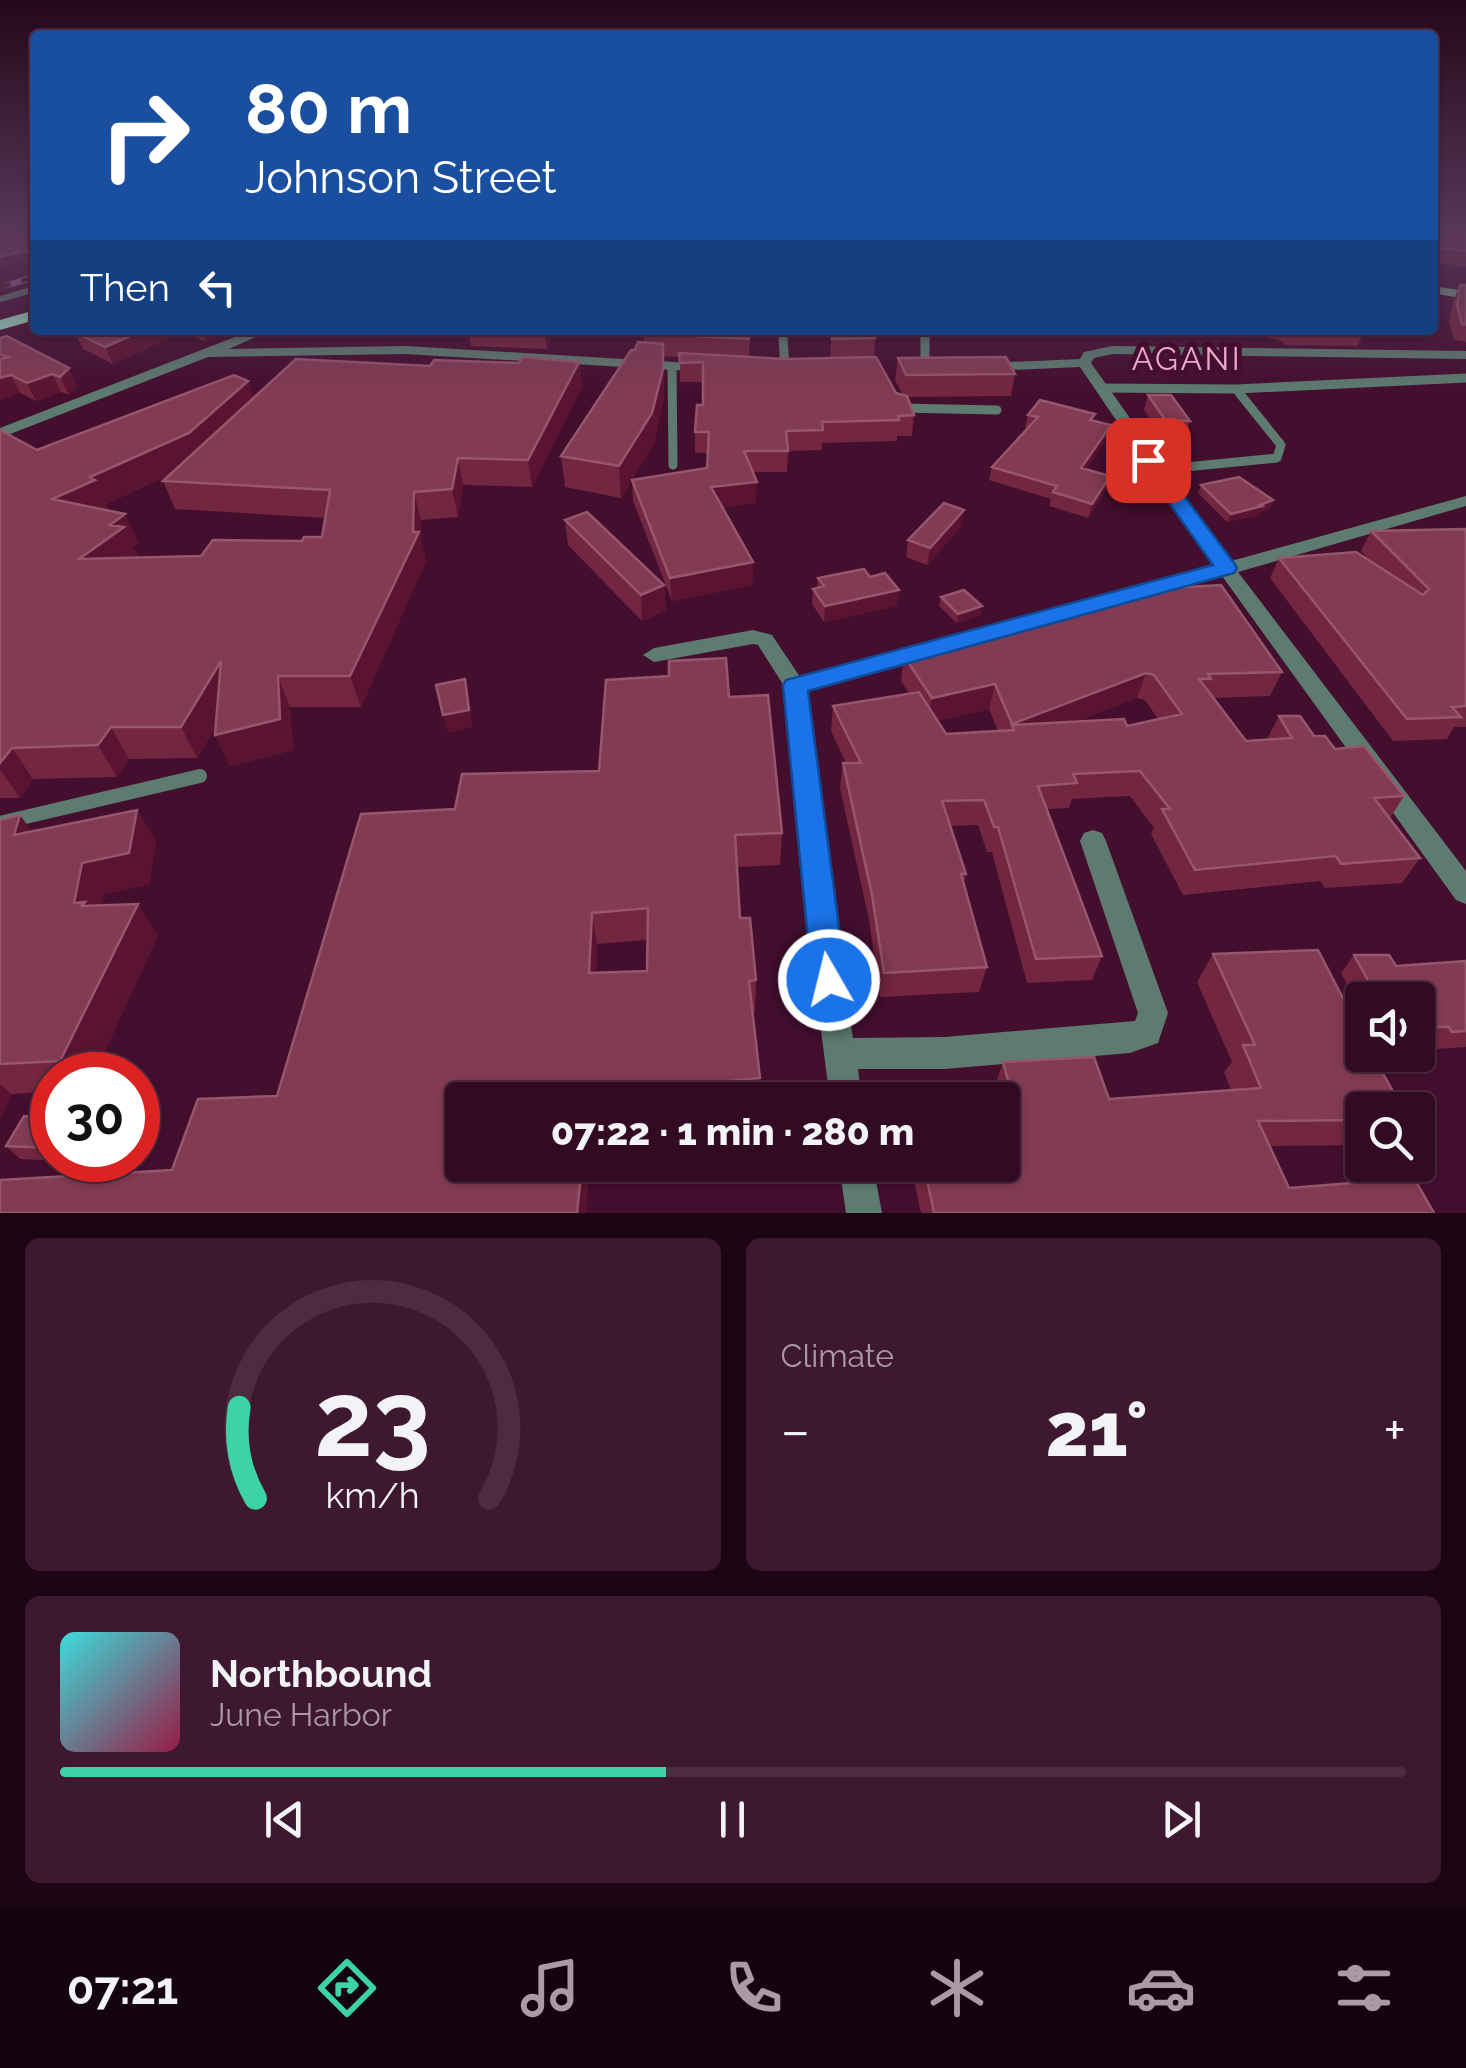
<!DOCTYPE html>
<html lang="en">
<head>
<meta charset="utf-8">
<style>
	body { margin:0; font-family:Raleway,sans-serif; background:#3e1830; color:#f1f3f6; height:100vh; display:flex; flex-direction:column; font-size:38px; white-space:nowrap }
	* { box-sizing:border-box; margin:0 }
	p { font-size:32px; color:#a99aa6 }
	.icon { flex:none; width:55px; height:55px; fill:none; stroke:currentColor; stroke-width:2; stroke-linecap:round; stroke-linejoin:round }
	.map { position:relative; height:1213px; overflow:hidden }
	.details { display:flex; flex-direction:column; gap:25px; padding:25px; background:#1c0613; flex:1 }
	.details>* { flex:none }
	.top-card { position:absolute; left:30px; top:30px; width:1408px; height:305px; border-radius:10px; box-shadow:0 2px 8px #0004,0 0 0 2px #4e2b41; background:#1a4fa0; color:#fff; overflow:hidden }
	.buttons { position:absolute; left:1345px; top:982px; display:grid; gap:20px }
	.buttons a { display:grid; place-items:center; width:90px; height:90px; border-radius:10px; background:#330a23; box-shadow:0 2px 8px #0004,0 0 0 2px #4e2b41; font-size:50px }
	.speed { position:absolute; left:30px; top:1052px; display:flex; gap:20px; font-size:50px; font-weight:700; text-align:center }
	.speed>* { display:grid; place-content:center; width:130px; height:130px; border-radius:50%; background:#330a23; box-shadow:0 2px 8px #0004,0 0 0 2px #4e2b41; line-height:1 }
	.speed .limit { border:15px solid #d22; background:#fff; color:#111 }
	.pin { position:absolute; display:grid; place-items:center; width:85px; height:85px; color:#fff; margin:-42px; border-radius:20px; box-shadow:0 5px 15px #0006 }
	.me { position:absolute; width:110px; margin:-55px; rotate:352deg; stroke-linejoin:round; filter:drop-shadow(0 0 8px #0008) }
	.turn { display:flex; align-items:center; gap:35px; height:210px; padding:0 50px; font-size:45px }
	.turn .icon { width:130px; height:130px; stroke-width:2.5 }
	.turn b { display:block; font-size:70px; line-height:85px }
	.then { display:flex; align-items:center; height:95px; padding:0 50px; background:#0003; gap:20px; font-size:38px }
	.big { font-size:75px; font-weight:800; line-height:1.1 }
	.details .card { flex:1; display:flex; flex-direction:column; justify-content:center; gap:15px; min-width:0; padding:0 35px; border-radius:15px; background:#3e1830 }
	.details .dial { align-items:center; gap:0 }
	.dial svg { height:260px; overflow:visible; fill:none; stroke:#4e2b41; stroke-width:7; stroke-linecap:round; text-anchor:middle }
	.dial text { fill:#f1f3f6; stroke:none }
	.song { display:flex; align-items:center; gap:30px }
	.cover { width:120px; height:120px; border-radius:15px; background:linear-gradient(135deg,hsl(180 70% 55%),hsl(340 70% 35%)) }
	.played { height:10px; border-radius:5px; background:linear-gradient(90deg,#3cd4a4 45%,#4e2b41 45%) }
	.keys { display:flex; justify-content:space-around; direction:ltr }
	.heat { display:flex; justify-content:space-between; align-items:center; font-size:55px; direction:ltr }
	.details .tiles { flex:1; display:grid; gap:25px; grid-template-columns:1fr 1fr }
	.card:last-child { grid-column:span 2 }
	.trip { position:absolute; left:445px; top:1082px; width:575px; height:100px; border-radius:10px; background:#330a23; box-shadow:0 2px 8px #0004,0 0 0 2px #4e2b41; font-weight:800; line-height:100px; text-align:center }
	.tab-bar { display:flex; height:160px; justify-content:space-around; align-items:center; background:#14040e; color:#a99aa6 }
	.tab-bar .icon { width:70px; height:70px }
	.tab-bar .on { color:#3cd4a4 }
	.tab-bar b { font-size:45px; color:#f1f3f6 }
	.map>svg:first-child { display:block }
	.lines { fill:none; stroke-linecap:round; stroke-linejoin:round }
	.service-far2 { stroke:#5d7c6f; stroke-width:6 }
	.service-far1 { stroke:#5d7c6f; stroke-width:9 }
	.service { stroke:#5d7c6f; stroke-width:14 }
	.minor { fill:#5d7c6f; fill-rule:evenodd }
	.secondary { fill:#7aad97; fill-rule:evenodd }
	.trunk { fill:#9ae4c6; fill-rule:evenodd }
	.rail-casing { stroke:#997288; stroke-width:6 }
	.rail { stroke:#440e2f; stroke-width:4; stroke-dasharray:11; stroke-linecap:butt }
	.wall { fill:#73263f; fill-rule:evenodd }
	.shaded-wall { fill:#5a1330 }
	.building { fill:#823b52; stroke:#96566b; stroke-width:2.5; fill-rule:evenodd }
	.route { fill:#1a73e8; stroke:#114b97; stroke-width:2.5 }
	.labels { text-anchor:middle; dominant-baseline:central; stroke-width:10; stroke-linejoin:round; paint-order:stroke }
	.far-quarter-label { font-size:32px; letter-spacing:2.5px; fill:#eca8cb; stroke:#440e2f }
</style>
</head>
<body>
<div class="map">
<svg width="1466" height="1213" viewBox="0 0 1466 1213">
	<rect width="100%" height="100%" fill="#440e2f"/>
	<g class="lines">
		<path class="service-far2" d="M0 299 35 289
			M783 330V340
			M925 330V340"/>
		<path class="service-far1" d="M783 337 785 370
			M925 337V368
			M672 367 673 465
			M1101 388 1236 389 1466 378
			M901 408 997 410
			M1155 470 1277 458 1281 445 1236 389"/>
		<path class="service" d="M0 823 200 776"/>
		<path class="minor" d="M253 330H271L229 349 406 346 706 364 713 368 706 372 406 354 208 357 0 438V428Z
			M1112 346 1466 351V359L1112 354 1094 358 1091 363 1231 561 1466 496V506L1238 572 1466 871V904L1456 900 1222 576 1035 630 1025 623 1028 618 1215 566 1080 367 985 371 978 367 985 363 1080 359 1084 352Z
			M753 630 772 635 800 677 930 645 941 652 937 657 807 691 826 868 853 1038 945 1037 1135 1021 1138 1013 1080 841 1084 833 1093 830 1102 833 1106 841 1168 1013 1158 1043 1130 1053 945 1069H858L862 1100H830L800 868 784 686 758 645 753 644 654 662 643 655 654 648Z
			M839 1165H873L882 1213H846Z"/>
		<path class="secondary" d="M1432 286 1466 291V299L1432 293Z"/>
		<path class="trunk" d="M35 310V320L0 330V320Z"/>
		<defs>
			<path id="rail" d="M0 287 35 277"/>
		</defs>
		<use href="#rail" class="rail-casing"/>
		<use href="#rail" class="rail"/>
	</g>
	<path class="wall" d="M0 226H35V263L29 259 0 266Z
		M1432 226H1466V267L1432 262Z
		M1460 285H1466V342L1454 340 1449 322 1453 301Z
		M81 330H237L205 341 182 332 113 364 83 349 75 332Z
		M468 330H551L547 349 471 346Z
		M599 330H750L749 357 785 359 830 358 832 330 875 338 874 357 896 393 903 395 895 380 898 358 1015 374 1011 396 907 397 914 415 912 436H897V441L822 443V450L788 451 787 472H753L756 503 722 507 753 562 752 585 672 601 633 501 632 480 621 498 565 487 561 456 635 350 644 343 643 333 599 331ZM663 356 680 357V382H703V405L695 432V453H708L707 468 632 480 654 443 664 398Z
		M1232 330H1364L1358 346 1286 345 1280 340Z
		M0 338 77 386 69 395 61 392 36 401 20 393 0 400Z
		M579 362 582 387 532 487 463 485 458 517 421 520V539L426 561 361 707H290L293 750 230 766 215 735 216 726 197 758 129 759 117 777 33 779 20 798H0V430L37 450 248 381 254 398 430 366ZM171 474 163 481 175 509 325 518 322 537 201 556 136 558 138 556 133 547 139 543 104 510 108 508 106 504Z
		M1148 395 1190 421 1185 437 1161 436 1144 410Z
		M1028 415 1093 421 1111 425 1107 438 1086 469 1110 476 1106 490 1088 518 1049 506 1051 499 989 480 992 467 1028 428 1025 427Z
		M1201 485 1273 500 1270 508 1260 512 1259 515 1227 522 1198 493Z
		M565 520 664 585 666 610 642 621 568 545Z
		M961 526 927 565 906 557 908 540Z
		M1466 529V727H1454L1447 739 1393 741 1270 578 1279 558 1370 561 1361 551 1371 531Z
		M870 577 899 590 896 606 824 622 812 604 813 589 817 588 818 578Z
		M1131 590 1282 672 1270 696 1213 698 1246 741 1267 739 1279 716 1335 749 1404 796 1390 818 1420 858 1402 883 1325 888 1320 881 1183 895 1151 834 1154 828 1130 796 1072 799 1069 808 1047 809 1102 956 1092 980 1027 983 992 852H987L978 825 950 826 966 874 964 883 987 967 979 992 880 997 869 920 840 788 843 763H846L831 731 833 706 909 693 901 681 904 656 1129 599ZM1137 698 1145 700 1158 719 1127 726 1077 721ZM989 709 998 731 946 734 937 721Z
		M941 597 980 615 957 623 939 606Z
		M729 697 782 833 780 865 737 867 740 918 756 980 755 1011H752L760 1078 759 1100H462L172 1170 277 1096 455 809 599 771ZM647 940V971L596 972 597 944Z
		M137 810 156 841 149 884 104 894 102 906 158 935 94 1075H52V1092L11 1094 0 1120V820L32 832Z
		M1213 954 1362 1110V1145L1270 1146 1289 1188 1434 1213H921L911 1165H1002L994 1089 1003 1062 1109 1099 1231 1090 1224 1072 1232 1062 1197 982Z
		M1354 955 1396 966 1466 961V1047L1436 1049 1433 1044H1418V1000H1362V1013L1341 973Z
		M52 1118V1160L62 1161 20 1159 6 1146Z"/>
	<path class="shaded-wall" d="M25 251 29 259 0 266V257Z
		M4 281 8 290 0 292V283Z
		M144 330H181L182 332 113 364 105 347Z
		M201 330H237L205 341Z
		M544 330H551L547 349Z
		M663 344 664 398 654 443 621 498 619 466Z
		M579 362 582 387 532 487 528 460Z
		M69 368 77 386 69 395 60 377Z
		M52 374 61 392 36 401 27 383Z
		M11 375 20 393 0 400V378Z
		M248 381 257 407 200 460 106 504 108 508 67 527 52 499Z
		M1111 425 1107 438 1078 481 1081 468Z
		M458 458 463 485 458 517 452 489Z
		M1110 476 1106 490 1088 518 1092 504Z
		M757 482 756 503 711 508V487Z
		M414 492 421 520V539L426 561 361 707 350 676 413 532Z
		M1273 500 1270 508 1260 512 1259 515 1227 522 1231 514Z
		M964 510 961 526 927 565 930 548Z
		M125 514 139 543 133 547 138 556 94 588 79 559 110 525Z
		M753 562 752 585 672 601 670 578Z
		M664 585 666 610 642 621 641 595Z
		M899 590 896 606 824 622 825 606Z
		M982 606 980 615 957 623 958 614Z
		M221 661 235 692 197 758 181 727Z
		M1146 673 1137 698 1010 747 1014 730 1012 725 1006 749 1012 724Z
		M278 676 290 707 293 750 230 766 215 735Z
		M465 679 473 727 448 733 443 715Z
		M995 684 989 709 927 723 932 698Z
		M111 727 129 759 117 777 98 745Z
		M12 748 33 779 20 798 0 770V763Z
		M137 810 156 841 149 884 104 894 99 922 74 903 82 863Z
		M20 815 43 847 14 835Z
		M138 904 158 935 94 1075H73L60 1061Z
		M592 913 597 944 594 1003 589 973Z
		M0 1084 11 1094 0 1120Z
		M140 1093 152 1106 138 1139V1100Z
		M582 1165H590L586 1213H577Z"/>
	<path class="building" d="M0 226H35V257L25 251 0 257Z
		M1432 226H1466V251L1432 247Z
		M1460 285H1466V325L1462 324 1457 306Z
		M81 330H144L105 347 75 332Z
		M644 330H750L749 339 643 333Z
		M832 330H875V338L832 339Z
		M7 336 69 368 60 377 52 374 27 383 11 375 0 378V359L8 357 0 354V338Z
		M638 342 663 344V369L652 413 619 466 561 456 631 350H635Z
		M679 353 785 359 876 357 896 393 907 396 914 415 898 416 899 420 822 422 823 430 786 431 788 451H744L757 482 711 487 753 562 670 578 632 480 707 468 709 432H695L697 405H703V362L680 363Z
		M523 357 579 362 528 460 458 458 452 489 414 492 413 532H419L350 676H278L280 719 215 735 221 661 181 727H111L98 745 12 748 0 763V430L37 450 234 375 248 381 189 433 90 477 95 480 52 499 125 514 110 525 124 527 79 559 201 556 213 540 302 541 304 537H322L330 490 163 481 296 359 430 366 434 360 519 363Z
		M1006 357 1015 374 906 375 898 358Z
		M1148 395H1171L1190 421H1166Z
		M1040 400 1095 414 1090 420 1111 425 1081 468 1110 476 1092 504 1053 492 1057 486 992 467 1038 417 1028 415Z
		M1239 477 1273 500 1260 505 1262 506 1231 514 1201 485Z
		M944 503 964 510 930 548 908 540Z
		M587 512 664 585 641 595 565 520Z
		M1466 529V706L1452 707 1461 717 1407 719 1279 558 1356 552 1423 595 1429 589 1371 531Z
		M864 569 870 577 885 573 899 590 825 606 813 589 824 586 818 578Z
		M1221 585 1282 672 1208 674 1211 679H1199L1246 741 1292 738 1279 716H1300L1314 736H1325L1335 749 1364 746 1404 796 1374 798 1420 858 1341 864 1336 856 1195 870 1162 809H1170L1140 771 1073 774 1077 783 1038 786 1102 956 1036 959 998 827H994L984 800 942 801 966 874H961L987 967 884 973 872 895 843 763H861L833 706 919 692 946 734 1014 730 1012 725 1124 719 1127 726 1182 714 1154 675 1146 673 1012 724 995 684 932 698 904 656 1137 596 1131 590Z
		M964 590 982 606 958 614 941 597Z
		M726 658 729 697 768 695 782 833 735 835 740 918H750L756 980 749 981 760 1078 601 1094V1100H462V1165H582L577 1213H0V1180L172 1170 198 1099 277 1096 361 814 455 809 462 774 599 771 606 680 669 676V661ZM648 908 647 971 589 973 592 913Z
		M465 679 469 710 443 715 436 685Z
		M137 810 129 853 82 863 74 903 85 902 82 906 138 904 60 1061 0 1064V820L20 815 14 835Z
		M1318 950 1362 1035V1055H1373L1403 1110H1362V1120L1258 1121 1289 1188 1414 1178 1434 1213H934L924 1165H1002V1100H959L1012 1095 1003 1062 1094 1057 1109 1099 1261 1088 1243 1045H1255L1213 954Z
		M1354 955H1389L1396 966 1466 961V1031L1452 1032 1449 1027H1418V1000H1379Z
		M24 1116 52 1118V1142L49 1148 6 1146Z"/>
	<linearGradient id="sky" x2="0" y2="1"><stop stop-color="#25081a"/><stop offset="0.57" stop-color="#563658"/><stop offset="1" stop-color="#563658" stop-opacity="0"/></linearGradient>
	<rect width="1466" height="395" fill="url(#sky)"/>
	<path class="route" d="M1148 455 1155 457 1234 563 1237 568 1234 573 808 691 846 980 841 991 829 995 817 991 812 980 783 686 786 680 1213 565 1139 460Z"/>
	<g class="labels">
		<g class="far-quarter-label">
			<text x="1187" y="358">AGANI</text>
		</g>
	</g>
</svg>
<div class="buttons">
<a><svg class="icon" aria-label="sound" viewBox="0 0 24 24"><path d="M4 9h4l5-4v14l-5-4H4zM17 9q2 3 0 6"/></svg></a>
<a><svg class="icon" aria-label="search" viewBox="0 0 24 24"><circle cx="10" cy="10" r="6"/><path d="M15 15l6 6"/></svg></a>
</div>
<div class="speed"><div class="limit">30</div></div>
<div class="pin" style="left:1148px;top:460px;background:#d93025"><svg class="icon" aria-label="arrive" viewBox="0 0 24 24"><path d="M6 21V4h12l-3 4 3 4H6"/></svg></div>
<svg class="me" style="left:829px;top:980px" viewBox="-20 -20 40 40"><circle r="17" fill="#1a73e8" stroke="#fff" stroke-width="3"/><path d="M0-11L8 9 0 5-8 9z" fill="#fff"/></svg>
<div class="trip">07:22 · 1 min · 280 m</div>
<div class="top-card">
<div class="turn"><svg class="icon" aria-label="right" viewBox="0 0 24 24"><path d="M7 20v-9h11M14 6l5 5-5 5"/></svg><div><b>80 m</b>Johnson Street</div></div>
<div class="then">Then<svg class="icon" aria-label="left" viewBox="0 0 24 24"><path d="M17 20v-9H6M10 6l-5 5 5 5"/></svg></div>
</div>
</div>
<section class="details">
<div class="tiles">
<div class="card dial"><svg viewBox="0 0 100 80">
<path d="M14 69A42 42 0 1 1 86 69"/>
<path d="M14 69A42 42 0 0 1 9 41" stroke="#3cd4a4"/>
<text x="50" y="56" font-size="32" font-weight="700">23</text>
<text x="50" y="72" font-size="11">km/h</text>
</svg></div>
<div class="card"><p>Climate</p>
<div class="heat"><a>−</a><b class="big">21°</b><a>+</a></div>
</div>
<div class="card">
<div class="song"><i class="cover"></i><div><b>Northbound</b><p>June Harbor</p></div></div>
<div class="played"></div>
<div class="keys"><svg class="icon" aria-label="previous" viewBox="0 0 24 24"><path d="M18 5L8 12l10 7zM5 5v14"/></svg><svg class="icon" aria-label="pause" viewBox="0 0 24 24"><path d="M8 5v14M16 5v14"/></svg><svg class="icon" aria-label="next" viewBox="0 0 24 24"><path d="M6 5l10 7-10 7zM19 5v14"/></svg></div>
</div>
</div>
</section>
<nav class="tab-bar">
<b>07:21</b>
<svg class="icon on" aria-label="directions" viewBox="0 0 24 24"><path d="M12 3l9 9-9 9-9-9zM9 14v-3h6M13 9l2 2-2 2"/></svg>
<svg class="icon" aria-label="music" viewBox="0 0 24 24"><path d="M9 18V5l10-2v13"/><circle cx="6" cy="18" r="3"/><circle cx="16" cy="16" r="3"/></svg>
<svg class="icon" aria-label="phone" viewBox="0 0 24 24"><path d="M5 4h4l2 5-3 2q2 4 5 5l2-3 5 2v4C11 20 4 13 5 4z"/></svg>
<svg class="icon" aria-label="climate" viewBox="0 0 24 24"><path d="M12 3v18M4 7l16 10M4 17L20 7"/></svg>
<svg class="icon" aria-label="car" viewBox="0 0 24 24"><path d="M5 17H2v-5l4-1 3-4h7l3 4 3 1v5h-3M9 17h6M6 11h13"/><circle cx="7" cy="17" r="2"/><circle cx="17" cy="17" r="2"/></svg>
<svg class="icon" aria-label="filters" viewBox="0 0 24 24"><path d="M4 7h16M4 17h16"/><circle cx="9" cy="7" r="2"/><circle cx="15" cy="17" r="2"/></svg>
</nav>
</body>
</html>
